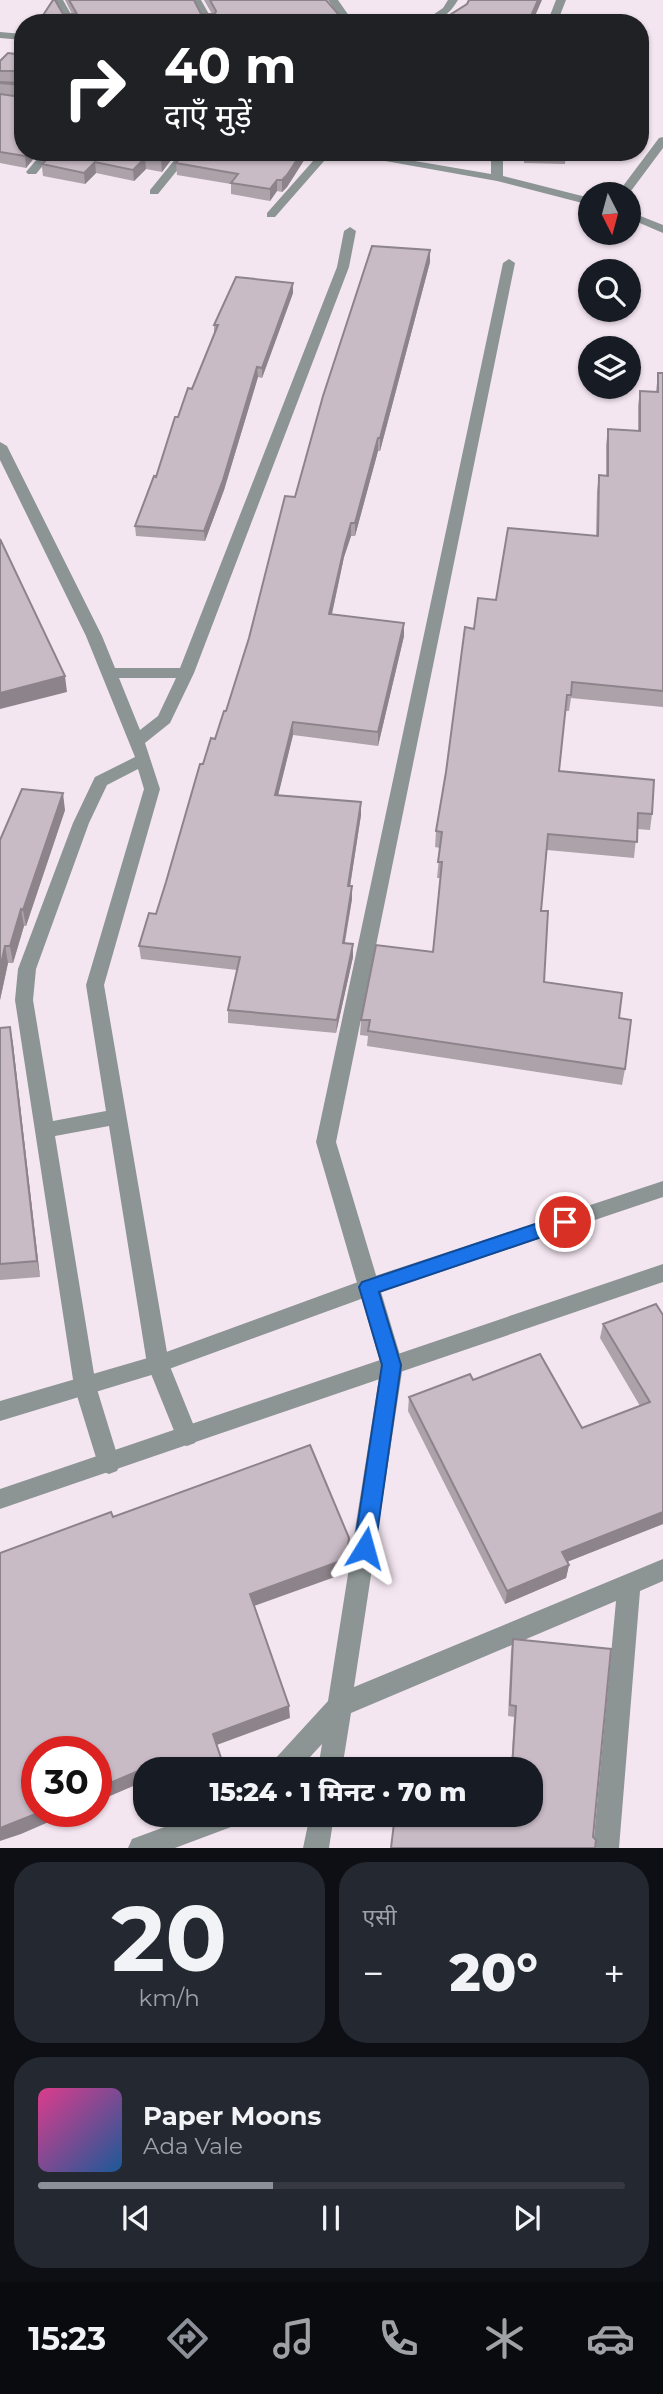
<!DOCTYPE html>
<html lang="hi">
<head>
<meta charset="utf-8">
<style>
	body { margin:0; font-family:Montserrat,"Noto Sans Devanagari",sans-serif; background:#242831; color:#f1f3f6; height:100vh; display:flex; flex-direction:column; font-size:26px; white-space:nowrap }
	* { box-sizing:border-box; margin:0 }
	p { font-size:23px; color:#9ea1a6 }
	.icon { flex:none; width:38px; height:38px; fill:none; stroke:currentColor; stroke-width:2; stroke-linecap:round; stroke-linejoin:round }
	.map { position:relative; height:1848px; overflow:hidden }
	.drawer { display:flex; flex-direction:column; gap:14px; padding:14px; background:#0d0f14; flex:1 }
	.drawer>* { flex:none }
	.guide { position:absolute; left:14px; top:14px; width:635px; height:147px; border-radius:28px; box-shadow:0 2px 5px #0004; background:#202124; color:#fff; overflow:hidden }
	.needle { width:46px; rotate:174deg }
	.buttons { position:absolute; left:578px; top:182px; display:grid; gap:14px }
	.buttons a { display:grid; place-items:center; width:63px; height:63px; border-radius:50%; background:#171b24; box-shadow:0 2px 5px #0004; font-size:35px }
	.speed { position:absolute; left:21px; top:1736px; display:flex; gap:14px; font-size:35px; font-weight:700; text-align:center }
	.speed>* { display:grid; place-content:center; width:91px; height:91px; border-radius:50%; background:#171b24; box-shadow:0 2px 5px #0004; line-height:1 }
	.speed .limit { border:10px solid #d22; background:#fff; color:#111 }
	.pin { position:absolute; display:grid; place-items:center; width:60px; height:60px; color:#fff; margin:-30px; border:4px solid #fff; border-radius:50%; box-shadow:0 2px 7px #0007 }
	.me { position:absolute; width:77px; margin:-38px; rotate:8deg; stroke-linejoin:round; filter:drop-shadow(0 0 5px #0008) }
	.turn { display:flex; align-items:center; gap:24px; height:147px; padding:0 35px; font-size:32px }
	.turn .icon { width:91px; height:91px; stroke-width:2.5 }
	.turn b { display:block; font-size:49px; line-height:60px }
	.big { font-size:52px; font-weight:800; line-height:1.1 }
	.drawer .tile { flex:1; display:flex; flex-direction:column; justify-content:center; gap:10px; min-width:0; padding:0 24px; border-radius:28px; background:#242831 }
	.drawer .dial { align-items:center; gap:0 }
	.dial b { font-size:91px; line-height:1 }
	.song { display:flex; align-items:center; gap:21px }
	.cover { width:84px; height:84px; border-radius:10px; background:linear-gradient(135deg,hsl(330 70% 55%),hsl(210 70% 35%)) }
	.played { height:7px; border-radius:4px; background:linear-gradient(90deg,#8c9099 40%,#363941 40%) }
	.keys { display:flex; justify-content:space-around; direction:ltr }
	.heat { display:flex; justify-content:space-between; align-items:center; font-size:38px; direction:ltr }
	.drawer .tiles { flex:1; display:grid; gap:14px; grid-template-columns:1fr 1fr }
	.tile:last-child { grid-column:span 2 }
	.trip { position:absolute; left:133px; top:1757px; width:410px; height:70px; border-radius:28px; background:#171b24; box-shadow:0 2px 5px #0004; font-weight:800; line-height:70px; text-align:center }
	.tabs { display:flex; height:112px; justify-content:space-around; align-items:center; background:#090b0e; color:#9ea1a6 }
	.tabs .icon { width:49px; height:49px }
	.tabs .selected { color:#8c9099 }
	.tabs b { font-size:32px; color:#f1f3f6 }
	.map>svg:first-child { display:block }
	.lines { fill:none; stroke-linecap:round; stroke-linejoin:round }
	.minor { fill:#8c9494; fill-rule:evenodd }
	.tertiary { fill:#8c9494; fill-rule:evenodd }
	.wall { fill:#ada1aa }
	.shaded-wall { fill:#8d838b }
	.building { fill:#c9bbc6; stroke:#8d838b; stroke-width:2 }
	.route { fill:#1a73e8; stroke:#114b97; stroke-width:2 }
</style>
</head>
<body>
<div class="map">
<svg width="663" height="1848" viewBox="0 0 663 1848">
	<rect width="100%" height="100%" fill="#f4e6f1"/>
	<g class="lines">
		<path class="minor" d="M53 0H63L76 23H66Z
			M191 0H201L214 23H204Z
			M328 0H338L354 23H344Z
			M448 0H458C449 15 439 23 421 23L443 8Z
			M556 0H566L557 23H547Z
			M0 32 23 34V40L0 38Z
			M663 137V148L628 195 617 194 659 138Z
			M43 152H54L36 174H28L26 172Z
			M181 152H192L158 194H150V190Z
			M321 152H332L275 217H267V213Z
			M335 152H362L491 174V152H503V176L590 198V205L497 181Z
			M628 211 663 225V233L628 218Z
			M350 227 356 231 349 267 194 673 170 723 145 743 160 789 104 985 169 1364 198 1436 195 1443 187 1446 179 1443 147 1364 109 1126 55 1136 96 1386 120 1464 117 1471 109 1474 101 1471 98 1464 74 1386 15 1000 18 969 73 823 93 781 95 777 135 757 86 636 0 460V442L7 446 102 636 115 668H180L337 267 344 231ZM119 678H176L158 716 140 730ZM138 769 144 789 86 985 106 1111 53 1121 33 1000 36 969 89 823 107 785Z
			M509 259 515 263 336 1142 403 1365 354 1687 663 1559V1581L640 1591 619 1848H593L616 1601 351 1713 342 1769H318L322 1744 299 1769H271L274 1760 328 1701 381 1365 316 1142 503 263Z
			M197 1815H242L239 1824 175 1848H128L132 1839Z
			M310 1815H334L329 1848H303Z"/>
		<path class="tertiary" d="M663 1181V1197L372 1295 158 1373 0 1421V1401L158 1355 369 1278Z
			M663 1264V1282L0 1509V1489Z"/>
	</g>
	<path class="wall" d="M53 0H55L63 14H72L65 0H194L201 14H212L204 0H326L346 23H38Z
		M23 44V152H39L26 168 0 163V61L16 54Z
		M177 152 162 172 146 169 134 181 96 173 85 184 43 176 41 159Z
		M524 152H566L565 164 524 163Z
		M308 154 287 187 282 192 277 191 270 201 231 194V184L177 175 176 163Z
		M430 250V262L380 451H378L355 536H351L344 557 332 614 404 623V636L378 746 293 735 278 795 361 802V815L350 886 352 899 345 943 353 957 336 1033 228 1023V1010L237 970 141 959 139 946 156 914 203 764 215 739 226 711 295 497Z
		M293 293 262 378 258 377 224 490 205 541 136 536 135 526 156 477 178 417 192 389 214 335V325Z
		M658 373H663V707L571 698 569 711H565L559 771 652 814 650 830 637 829 634 858 547 850 541 911 544 982 619 1018 625 1069 622 1085 367 1046 368 1036 360 1035 361 1020 433 952 441 878H437L440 848 435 847 436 831 474 629 496 600 596 536 597 491 599 475 606 476V445L608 429 638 431V406L640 391 656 392Z
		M65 810 26 926H24L13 963H8L0 1000V840Z
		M10 1027 13 1044 40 1277 0 1280V1028Z
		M663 1315V1524L567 1562 569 1565 566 1578 505 1604 408 1411 409 1397 473 1380 582 1428 640 1406 600 1338 603 1324Z
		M513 1639 593 1837 530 1815V1769H511L514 1717 508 1716 511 1651Z"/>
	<path class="shaded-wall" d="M538 0H542L532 23H521Z
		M28 152H39L26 168 25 156Z
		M168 152H177L162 172 161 160Z
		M302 152H308V154L287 187 282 192V180Z
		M145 158 146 169 134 181 133 170Z
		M95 162 96 173 85 184 84 173Z
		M277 180V191L270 201V189Z
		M430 250V262L380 451V438Z
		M293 283V293L262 378V368Z
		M257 367 258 377 224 490 205 541 204 531Z
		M378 438V451L355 536V523Z
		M351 523V536L344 557 329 627V614L345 544Z
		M404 623V636L378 746V732Z
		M65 676 67 692 0 709V693Z
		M293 722V735L275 808V795Z
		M63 793 65 810 26 926 23 910Z
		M361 802V815L348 899V886Z
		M352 886V899L342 956 343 943Z
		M21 909 24 926 13 963 10 946Z
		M353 944V957L336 1033 337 1020Z
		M5 946 8 963 0 1000V968Z
		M10 1027 13 1044 40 1277 37 1261Z
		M663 1512V1524L559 1565 562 1552Z
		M349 1538V1551L346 1573 251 1607 250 1594Z
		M569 1565 566 1578 505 1604 507 1591Z
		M289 1706 290 1718 214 1746 213 1734Z
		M166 1759 168 1769H145V1781L96 1802V1789Z
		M223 1764 224 1769H211Z
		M43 1811H74L21 1834 0 1841V1828Z"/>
	<path class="building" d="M53 0H55L63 14H77L69 0H194L201 14H215L216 11 210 0H326L346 23H38Z
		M469 0H538L531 16 521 23H437L467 4Z
		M23 44V74L22 71H0V61L8 53 16 54Z
		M0 82 22 83 23 82V88L22 85 0 83Z
		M0 94 21 97 23 95V152H28L25 156 0 152Z
		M47 152H168L161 160 145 158 133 170 95 162 84 173 42 164 46 160 41 159Z
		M185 152H302L287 175 282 180H277L270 189 231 183 238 174 176 163Z
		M372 246 430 250 380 438H378L355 523H351L345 544 329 614 404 623 378 732 293 722 275 795 361 802 348 886H352L343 943 353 944 337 1020 228 1010 240 957 139 946 149 913 156 914 166 882 200 764H203L211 738 215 739 224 711H226L249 638 285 496 295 497 323 396Z
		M236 277 293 283 262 368 257 367 223 480 204 531 135 526 154 476 156 477 175 417H178L188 388 192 389 218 325H214Z
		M658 373H663V691L572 682 571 695H567L559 771 654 780 652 814 638 813 637 842 548 834 541 911H548L544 982 622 993 619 1018 631 1020 625 1069 368 1031 370 1020H361L376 945 433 952 442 862H438L442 832 436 831 446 772 465 627 474 629 478 598 496 600 508 528 598 536 599 475 608 476V429L640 431V391L658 392Z
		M0 539 65 676 0 693Z
		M22 789 63 793 23 910 21 909 10 946H5L0 968V840Z
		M10 1027 37 1261 0 1264V1028Z
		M656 1304 663 1315V1512L562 1552 569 1565 507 1591 409 1397 470 1374 473 1380 540 1354 582 1428 650 1402 603 1324Z
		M310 1445 349 1538 346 1559 250 1594 289 1706 213 1734 223 1764 211 1769H169L166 1759 96 1789V1752H37V1811H43L0 1828V1553L111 1512 113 1517Z
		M513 1639 611 1649 593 1837 596 1840 595 1848H391L395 1815H530V1769H512L516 1706 510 1705Z"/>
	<path class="route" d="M565 1214 571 1216 574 1222 571 1227 379 1292 401 1365 375 1548 372 1555 365 1558 357 1555 354 1548 382 1365 359 1287 362 1282Z"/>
</svg>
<div class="buttons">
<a><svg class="needle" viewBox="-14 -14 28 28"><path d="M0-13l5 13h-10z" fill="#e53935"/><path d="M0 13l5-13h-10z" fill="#9ea1a6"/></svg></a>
<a><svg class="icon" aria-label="search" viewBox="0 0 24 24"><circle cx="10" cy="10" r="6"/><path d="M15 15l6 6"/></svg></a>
<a><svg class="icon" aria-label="layers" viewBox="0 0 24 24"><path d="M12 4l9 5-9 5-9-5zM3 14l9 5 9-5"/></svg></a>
</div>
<div class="speed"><div class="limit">30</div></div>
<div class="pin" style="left:565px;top:1222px;background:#d93025"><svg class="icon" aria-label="arrive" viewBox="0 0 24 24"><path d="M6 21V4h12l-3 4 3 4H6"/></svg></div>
<svg class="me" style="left:365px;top:1548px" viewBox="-20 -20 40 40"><path d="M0-17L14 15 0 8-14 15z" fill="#1a73e8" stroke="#fff" stroke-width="4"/></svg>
<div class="trip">15:24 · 1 मिनट · 70 m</div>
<div class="guide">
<div class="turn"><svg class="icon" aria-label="right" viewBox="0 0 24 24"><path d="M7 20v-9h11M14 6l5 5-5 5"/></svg><div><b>40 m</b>दाएँ मुड़ें</div></div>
</div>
</div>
<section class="drawer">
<div class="tiles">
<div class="tile dial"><b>20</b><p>km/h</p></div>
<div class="tile"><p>एसी</p>
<div class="heat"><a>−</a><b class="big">20°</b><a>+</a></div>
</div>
<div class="tile">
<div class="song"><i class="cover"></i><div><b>Paper Moons</b><p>Ada Vale</p></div></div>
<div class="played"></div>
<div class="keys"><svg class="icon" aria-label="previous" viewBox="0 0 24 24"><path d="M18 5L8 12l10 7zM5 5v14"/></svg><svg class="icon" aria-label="pause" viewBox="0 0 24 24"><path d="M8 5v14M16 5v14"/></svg><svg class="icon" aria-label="next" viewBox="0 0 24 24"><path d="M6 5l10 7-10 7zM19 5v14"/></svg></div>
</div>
</div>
</section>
<nav class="tabs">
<b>15:23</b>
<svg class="icon selected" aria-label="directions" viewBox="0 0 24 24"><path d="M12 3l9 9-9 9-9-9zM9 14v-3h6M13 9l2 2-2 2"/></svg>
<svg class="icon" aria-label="music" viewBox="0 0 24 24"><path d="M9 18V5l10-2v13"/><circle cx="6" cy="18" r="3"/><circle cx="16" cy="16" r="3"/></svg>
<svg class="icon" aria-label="phone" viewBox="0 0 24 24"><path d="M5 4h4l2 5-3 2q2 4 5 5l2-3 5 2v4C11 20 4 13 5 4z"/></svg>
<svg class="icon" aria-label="climate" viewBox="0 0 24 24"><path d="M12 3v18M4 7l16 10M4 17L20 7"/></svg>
<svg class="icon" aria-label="car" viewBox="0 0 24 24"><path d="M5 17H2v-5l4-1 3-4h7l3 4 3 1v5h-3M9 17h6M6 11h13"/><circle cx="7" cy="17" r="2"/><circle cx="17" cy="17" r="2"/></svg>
</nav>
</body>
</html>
